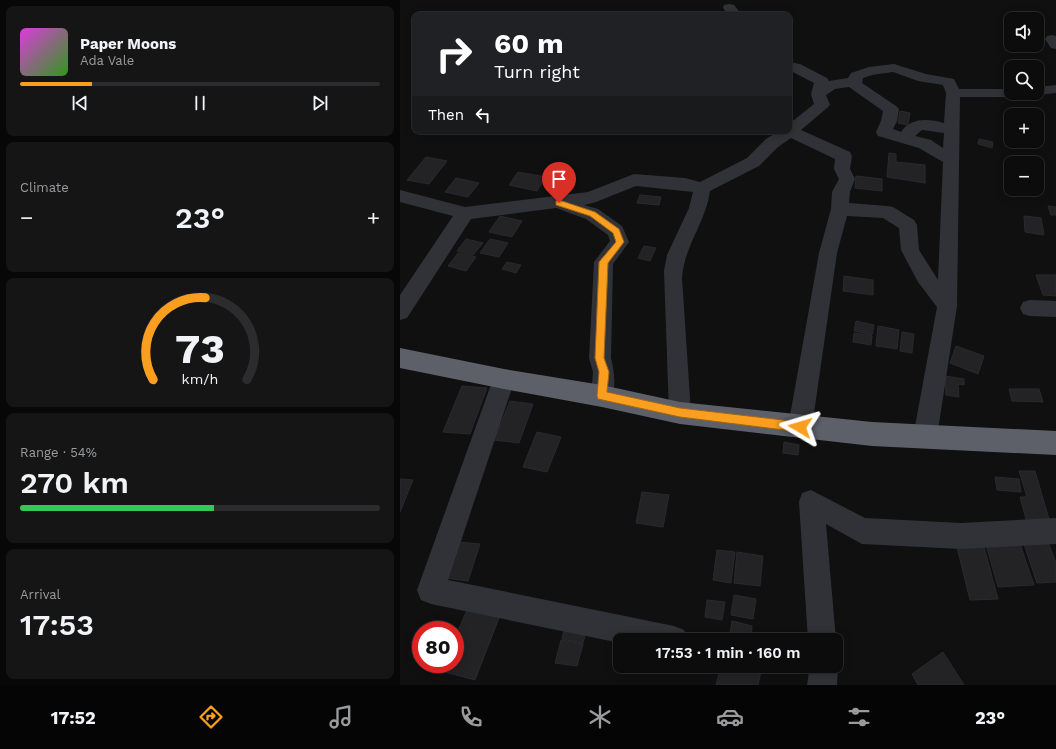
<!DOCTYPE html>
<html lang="en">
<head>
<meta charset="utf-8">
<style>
	body { margin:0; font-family:"Work Sans",sans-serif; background:#151516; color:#f1f3f6; height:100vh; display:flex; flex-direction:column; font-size:15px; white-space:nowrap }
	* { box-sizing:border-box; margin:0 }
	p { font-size:13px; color:#9a9b9d }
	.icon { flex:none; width:22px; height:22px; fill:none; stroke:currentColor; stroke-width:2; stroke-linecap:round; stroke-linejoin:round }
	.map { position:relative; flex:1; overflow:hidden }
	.drawer { display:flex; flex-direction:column; gap:6px; padding:6px; background:#070707; width:400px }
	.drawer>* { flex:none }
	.banner { position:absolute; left:12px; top:12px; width:380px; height:122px; border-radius:8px; box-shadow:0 2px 10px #0003,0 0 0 1px #2c2c2e; background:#202124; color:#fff; overflow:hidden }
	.fabs { position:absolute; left:604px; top:12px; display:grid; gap:8px }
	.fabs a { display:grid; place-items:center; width:40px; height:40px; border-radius:8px; background:#0c0c0d; box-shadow:0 2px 10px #0003,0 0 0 1px #2c2c2e; font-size:20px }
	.speed { position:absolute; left:12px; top:621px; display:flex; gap:8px; font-size:20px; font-weight:700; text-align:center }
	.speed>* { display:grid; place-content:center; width:52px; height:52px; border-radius:50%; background:#0c0c0d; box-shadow:0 2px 10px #0003,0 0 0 1px #2c2c2e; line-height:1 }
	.speed .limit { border:6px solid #d22; background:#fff; color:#111 }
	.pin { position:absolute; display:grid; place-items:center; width:34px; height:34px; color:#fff; margin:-41px -17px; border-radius:50% 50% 50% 0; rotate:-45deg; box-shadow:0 0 4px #0007 }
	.pin .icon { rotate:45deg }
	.me { position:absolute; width:44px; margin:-22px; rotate:277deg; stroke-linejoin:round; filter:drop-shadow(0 0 3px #0008) }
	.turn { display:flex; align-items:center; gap:14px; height:84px; padding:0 16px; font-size:18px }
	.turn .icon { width:52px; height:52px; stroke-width:2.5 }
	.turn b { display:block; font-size:28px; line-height:34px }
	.then { display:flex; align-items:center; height:38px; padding:0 16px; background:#0003; gap:8px; font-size:15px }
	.big { font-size:30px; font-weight:600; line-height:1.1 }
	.drawer .tile { flex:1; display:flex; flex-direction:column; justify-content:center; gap:6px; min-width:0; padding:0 14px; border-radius:8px; background:#151516 }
	.drawer .dial { align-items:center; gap:0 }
	.dial svg { height:104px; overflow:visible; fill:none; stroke:#2c2c2e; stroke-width:7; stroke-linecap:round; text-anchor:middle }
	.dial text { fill:#f1f3f6; stroke:none }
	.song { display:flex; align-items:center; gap:12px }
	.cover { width:48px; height:48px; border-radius:6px; background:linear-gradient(135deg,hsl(300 70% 55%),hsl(110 70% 35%)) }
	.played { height:4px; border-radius:2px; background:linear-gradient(90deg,#fa9e1f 20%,#2c2c2e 20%) }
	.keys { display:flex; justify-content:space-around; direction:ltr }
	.heat { display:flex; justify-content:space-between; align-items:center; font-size:22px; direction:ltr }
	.charge { height:6px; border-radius:3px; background:linear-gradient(90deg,#34c759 54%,#2c2c2e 0) }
	.trip { position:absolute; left:213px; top:633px; width:230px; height:40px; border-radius:8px; background:#0c0c0d; box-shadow:0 2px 10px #0003,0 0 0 1px #2c2c2e; font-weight:600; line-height:40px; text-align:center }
	.tab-bar { display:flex; height:64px; justify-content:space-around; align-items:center; background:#050505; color:#9a9b9d }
	.tab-bar .icon { width:28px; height:28px }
	.tab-bar .current { color:#fa9e1f }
	.tab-bar b { font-size:18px; color:#f1f3f6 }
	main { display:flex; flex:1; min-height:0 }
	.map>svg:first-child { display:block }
	.building { fill:#232326; stroke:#2a2a2e }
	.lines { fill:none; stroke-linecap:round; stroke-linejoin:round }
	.minor { fill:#313237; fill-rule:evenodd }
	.highway { fill:#5d6068; fill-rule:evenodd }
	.route { fill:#fa9e1f; stroke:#a26714 }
</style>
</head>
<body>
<main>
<section class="drawer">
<div class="tile">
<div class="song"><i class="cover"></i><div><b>Paper Moons</b><p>Ada Vale</p></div></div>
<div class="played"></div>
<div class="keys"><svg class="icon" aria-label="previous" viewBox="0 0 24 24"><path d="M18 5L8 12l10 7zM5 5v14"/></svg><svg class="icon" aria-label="pause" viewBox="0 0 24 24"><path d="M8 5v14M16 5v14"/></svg><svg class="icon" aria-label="next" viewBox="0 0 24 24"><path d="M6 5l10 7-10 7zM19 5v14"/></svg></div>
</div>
<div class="tile"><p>Climate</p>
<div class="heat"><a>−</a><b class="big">23°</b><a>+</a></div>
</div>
<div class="tile dial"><svg viewBox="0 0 100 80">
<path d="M14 69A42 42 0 1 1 86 69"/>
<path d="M14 69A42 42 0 0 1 54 6" stroke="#fa9e1f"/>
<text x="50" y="56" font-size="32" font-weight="700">73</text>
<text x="50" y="72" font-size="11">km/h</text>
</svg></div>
<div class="tile"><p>Range · 54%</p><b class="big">270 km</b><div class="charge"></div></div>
<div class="tile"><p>Arrival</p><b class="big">17:53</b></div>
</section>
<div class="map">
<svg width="656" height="685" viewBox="0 0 656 685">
	<rect width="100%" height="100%" fill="#101011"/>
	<path class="building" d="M500 111 510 113 508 125 498 123Z
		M579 139 593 142 592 148 578 144Z
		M489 153 496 154V162L525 165V183L487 177Z
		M26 157 47 161 29 184 7 180Z
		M118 172 146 177 137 191 109 185Z
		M456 176 482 179V191L455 188Z
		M56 178 79 183 68 197 45 192Z
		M240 195 261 197 259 205 237 203Z
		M648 206 656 207V215H651Z
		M100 216 122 221 112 237 89 232Z
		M624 216 641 218 644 235 625 232Z
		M66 239 83 243 73 255 57 251Z
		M90 239 108 243 99 257 80 253Z
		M244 246 256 248 250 261 238 258Z
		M58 253 76 257 66 271 48 266Z
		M107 262 121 265 116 273 102 269Z
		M636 275H656V296L643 295Z
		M444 276 473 280V295L443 291Z
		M456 321 474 325 472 335 454 331Z
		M478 326 499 330 497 349 476 346Z
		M502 332 514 334 512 353 500 351Z
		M454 333 472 336 471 345 453 342Z
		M556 346 584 356 578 374 550 363Z
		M545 376 564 379V385L558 384 559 397 546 395Z
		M62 386 87 388 70 434 43 432Z
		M609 389H639L643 402 612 401Z
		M110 401 133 404 119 443 94 440Z
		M137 432 161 437 147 472 123 467Z
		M384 442 399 445 398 455 383 453Z
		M619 471H635L649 519H626L620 497H627Z
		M595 477 619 479 621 492 597 490Z
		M0 479 13 480 0 512Z
		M242 492 269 495 263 527 236 523Z
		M58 542 80 544 68 581 45 578Z
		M648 542 656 563V582L637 583 624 544Z
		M556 543H583L598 599 570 600Z
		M620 544 634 585 598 587 586 545Z
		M317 550 335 552 331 583 313 580Z
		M337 552 363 556 360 586 334 583Z
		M334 595 356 599 353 619 331 615Z
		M307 600 325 602 322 620 305 617Z
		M70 603 102 610 75 680 41 671 44 664H55V638Z
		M332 621 352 626 351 640H329Z
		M166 623 187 627 183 643 162 639Z
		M161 640 183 644 177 666 155 663Z
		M543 652 564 685H518L512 674Z
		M321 666H345L361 671 358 685H316Z"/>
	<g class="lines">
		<path class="minor" d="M329 4 334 5 342 15H329L323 8 324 5Z
			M652 35 656 36V49L651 48 645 39 647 36Z
			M389 62 400 64 427 78 429 81 448 78 451 73 469 67 494 64 526 74 554 79 559 89H611V93H628L626 96 621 97H560L557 306 537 437 533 445 525 448 517 445 513 437 537 307 518 282 501 250 499 228 483 218 447 216 437 253 412 427 408 435 400 438 392 435 388 427 419 253 431 209 432 192 439 179 434 169 435 159 391 138 378 147 359 166 310 191C306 222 284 246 282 278L291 413 288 420 280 424 272 420 269 413 264 271 267 255 289 208 293 192 236 186 196 202 184 205 198 209 222 226 229 242 213 264 211 358C215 373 216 389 210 403L202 406 194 403 191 396 193 372 189 358 194 262 210 241 208 235 186 219 156 208 71 219 7 318 0 320V295L53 216 0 202V190L65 207 188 192 234 174 285 178 300 182 347 158 366 139 379 131H389V124L414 104 411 94 414 83 389 70ZM493 72 518 81 543 85 546 93 544 123C529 119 511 117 501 132L493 129 497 121 499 109 496 106 462 83 463 78 472 75ZM449 87 483 111 481 121 476 132 478 136 519 148 543 162 538 280 519 250 517 225 514 220 493 207 487 206 449 203 450 192 455 179 450 169 452 156 450 152 401 130 427 108 430 105 426 95 435 89ZM522 130 544 133 543 148 531 140 515 136Z
			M656 85V93L637 95 631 93H637V87Z
			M630 300 656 301V317L630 316 623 314 620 308 623 302Z
			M104 369 112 372 115 379 48 580 274 626 284 630 288 640H220V643L31 604 21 600 17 590 93 379 96 372Z
			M411 490 465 518 561 523 656 518V544L561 549 462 544 426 524 436 640H408L399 502 402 493Z
			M436 660 438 666 437 685H407L410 666H436Z"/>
		<path class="highway" d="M0 348 104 369 202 385 280 402 472 422 656 431V455L472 446 280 424 202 407 104 389 0 368Z"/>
	</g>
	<path class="route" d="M159 200 195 212 219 229 224 242 208 263 204 358 209 372 207 392 280 408 400 422 403 424 405 427 403 430 400 432 280 417 198 399 197 396 199 372 195 358 199 262 216 242 213 233 190 216 156 205V201Z"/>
</svg>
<div class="fabs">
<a><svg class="icon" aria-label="sound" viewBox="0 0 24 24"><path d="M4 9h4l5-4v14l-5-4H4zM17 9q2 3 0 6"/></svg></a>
<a><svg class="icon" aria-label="search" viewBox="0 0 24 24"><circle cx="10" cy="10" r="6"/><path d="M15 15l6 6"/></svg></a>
<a>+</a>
<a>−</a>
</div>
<div class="speed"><div class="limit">80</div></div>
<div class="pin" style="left:159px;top:203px;background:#d93025"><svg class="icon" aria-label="arrive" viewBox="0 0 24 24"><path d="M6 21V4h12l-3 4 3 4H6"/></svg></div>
<svg class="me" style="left:400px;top:427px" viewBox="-20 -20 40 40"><path d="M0-17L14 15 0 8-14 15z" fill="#fa9e1f" stroke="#fff" stroke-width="4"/></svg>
<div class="trip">17:53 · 1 min · 160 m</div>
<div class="banner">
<div class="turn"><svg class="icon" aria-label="right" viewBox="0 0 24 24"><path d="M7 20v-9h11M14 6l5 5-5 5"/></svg><div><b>60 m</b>Turn right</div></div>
<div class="then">Then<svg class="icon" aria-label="left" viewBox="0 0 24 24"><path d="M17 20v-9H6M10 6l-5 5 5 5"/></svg></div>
</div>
</div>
</main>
<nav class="tab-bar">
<b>17:52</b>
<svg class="icon current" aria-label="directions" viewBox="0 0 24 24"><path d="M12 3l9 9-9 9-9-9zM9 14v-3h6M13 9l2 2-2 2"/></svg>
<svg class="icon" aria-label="music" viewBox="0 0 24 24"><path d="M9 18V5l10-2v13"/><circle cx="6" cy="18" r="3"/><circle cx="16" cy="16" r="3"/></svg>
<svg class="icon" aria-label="phone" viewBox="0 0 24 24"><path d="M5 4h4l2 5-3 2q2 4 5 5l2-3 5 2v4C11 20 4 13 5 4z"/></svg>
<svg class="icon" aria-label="climate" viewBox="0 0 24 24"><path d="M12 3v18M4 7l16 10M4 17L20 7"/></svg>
<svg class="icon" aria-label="car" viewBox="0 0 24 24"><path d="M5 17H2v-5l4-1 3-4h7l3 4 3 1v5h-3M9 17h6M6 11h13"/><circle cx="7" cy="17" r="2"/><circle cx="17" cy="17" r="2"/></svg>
<svg class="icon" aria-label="filters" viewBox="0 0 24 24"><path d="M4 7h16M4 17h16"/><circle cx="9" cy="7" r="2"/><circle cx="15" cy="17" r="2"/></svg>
<b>23°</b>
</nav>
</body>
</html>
